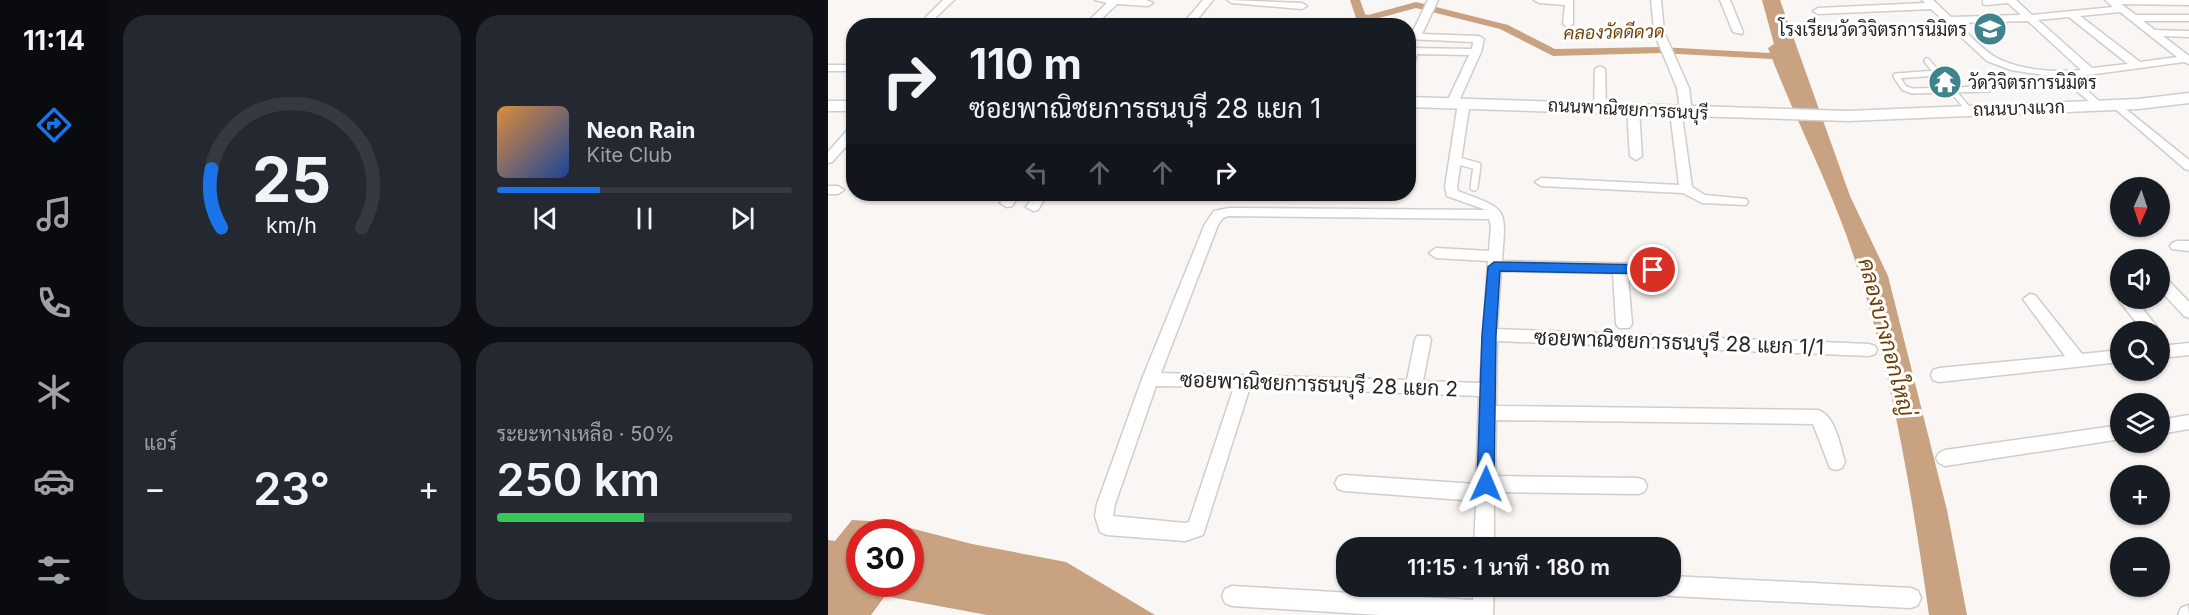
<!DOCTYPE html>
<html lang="th">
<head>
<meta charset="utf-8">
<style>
	body { margin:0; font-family:Inter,Sarabun,sans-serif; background:#242831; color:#f1f3f6; height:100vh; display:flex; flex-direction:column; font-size:22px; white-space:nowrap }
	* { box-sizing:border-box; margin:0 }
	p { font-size:20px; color:#9ea1a6 }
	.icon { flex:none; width:33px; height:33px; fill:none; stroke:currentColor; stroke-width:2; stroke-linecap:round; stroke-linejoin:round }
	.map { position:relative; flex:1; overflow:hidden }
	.details { display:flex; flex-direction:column; gap:15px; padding:15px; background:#0d0f14; width:720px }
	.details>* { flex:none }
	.hud { position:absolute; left:18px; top:18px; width:570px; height:183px; border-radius:24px; box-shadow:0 2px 4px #0004; background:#171b24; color:#f1f3f6; overflow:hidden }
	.needle { width:39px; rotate:183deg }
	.controls { position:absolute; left:1282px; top:177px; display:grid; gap:12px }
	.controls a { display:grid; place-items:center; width:60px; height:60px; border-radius:50%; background:#171b24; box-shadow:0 2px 4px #0004; font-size:30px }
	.speed { position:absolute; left:18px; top:519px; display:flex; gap:12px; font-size:30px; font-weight:700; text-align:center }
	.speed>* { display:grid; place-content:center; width:78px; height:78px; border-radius:50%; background:#171b24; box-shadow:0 2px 4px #0004; line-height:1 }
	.speed .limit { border:9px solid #d22; background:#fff; color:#111 }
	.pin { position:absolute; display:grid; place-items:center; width:51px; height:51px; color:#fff; margin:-26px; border:3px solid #fff; border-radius:50%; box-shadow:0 2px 6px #0007 }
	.me { position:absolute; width:66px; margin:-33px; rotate:1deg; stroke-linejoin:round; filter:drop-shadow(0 0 4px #0008) }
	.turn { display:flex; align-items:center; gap:21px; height:126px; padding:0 24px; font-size:27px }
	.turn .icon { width:78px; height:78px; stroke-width:2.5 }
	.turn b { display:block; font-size:42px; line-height:51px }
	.lanes { display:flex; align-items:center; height:57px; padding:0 24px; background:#0003; justify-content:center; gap:30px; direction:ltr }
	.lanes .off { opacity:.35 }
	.big { font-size:45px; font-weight:600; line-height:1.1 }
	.details .card { flex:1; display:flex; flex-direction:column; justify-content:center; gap:9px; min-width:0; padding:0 21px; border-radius:24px; background:#242831 }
	.details .dial { align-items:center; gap:0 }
	.dial svg { height:156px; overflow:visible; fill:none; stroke:#363941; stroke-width:7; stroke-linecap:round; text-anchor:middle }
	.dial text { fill:#f1f3f6; stroke:none }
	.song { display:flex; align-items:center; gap:18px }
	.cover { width:72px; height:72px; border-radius:9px; background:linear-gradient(135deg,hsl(30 70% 55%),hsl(220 70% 35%)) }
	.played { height:6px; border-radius:3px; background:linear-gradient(90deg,#1a73e8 35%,#363941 35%) }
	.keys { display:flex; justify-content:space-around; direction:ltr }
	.heat { display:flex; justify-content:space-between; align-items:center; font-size:33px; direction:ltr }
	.charge { height:9px; border-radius:4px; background:linear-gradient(90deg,#34c759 50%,#363941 0) }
	.details .tiles { flex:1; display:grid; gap:15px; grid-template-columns:repeat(2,1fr) }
	.trip { position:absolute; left:508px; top:537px; width:345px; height:60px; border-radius:24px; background:#171b24; box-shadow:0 2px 4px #0004; font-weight:600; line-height:60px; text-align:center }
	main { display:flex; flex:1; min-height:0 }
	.menu { display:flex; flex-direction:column; width:108px; justify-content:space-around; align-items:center; background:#090b0e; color:#9ea1a6 }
	.menu .icon { width:42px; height:42px }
	.menu .active { color:#1a73e8 }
	.menu b { font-size:27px; color:#f1f3f6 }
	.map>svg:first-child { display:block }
	.water { fill:#c9a282; fill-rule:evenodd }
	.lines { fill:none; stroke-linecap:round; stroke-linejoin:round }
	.canal { fill:#c9a282; fill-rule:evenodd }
	.lane-far1-casing { stroke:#d1cdca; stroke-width:8 }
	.lane-casing { stroke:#d1cdca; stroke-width:10 }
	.street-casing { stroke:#d1cdca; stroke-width:3 }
	.secondary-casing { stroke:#d1cdca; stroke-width:3 }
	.lane-far1 { stroke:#fff; stroke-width:5 }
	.lane { stroke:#fff; stroke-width:7 }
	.street { fill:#fff; fill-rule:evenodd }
	.secondary { fill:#fff; fill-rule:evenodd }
	.route { fill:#1a73e8; stroke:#114b97; stroke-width:1.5 }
	.labels { text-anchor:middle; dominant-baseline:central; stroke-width:6; stroke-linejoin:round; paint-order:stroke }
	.far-poi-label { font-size:18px; fill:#262523; stroke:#fff; text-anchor:end }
	.far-water-label { font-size:18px; font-style:italic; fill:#713f08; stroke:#fff }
	.far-street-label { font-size:18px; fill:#262523; stroke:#fff }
	.street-label { font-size:21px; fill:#262523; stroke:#fff }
	.water-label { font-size:22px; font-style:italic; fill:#713f08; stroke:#fff }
</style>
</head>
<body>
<main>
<nav class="menu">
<b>11:14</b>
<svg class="icon active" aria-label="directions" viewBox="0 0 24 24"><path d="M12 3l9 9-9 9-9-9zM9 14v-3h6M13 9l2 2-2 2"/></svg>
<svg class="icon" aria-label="music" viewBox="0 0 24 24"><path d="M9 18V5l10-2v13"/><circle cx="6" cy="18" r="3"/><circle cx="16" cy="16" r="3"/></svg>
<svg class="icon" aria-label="phone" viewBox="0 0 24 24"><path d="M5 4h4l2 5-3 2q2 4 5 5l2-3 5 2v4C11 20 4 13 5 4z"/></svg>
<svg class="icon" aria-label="climate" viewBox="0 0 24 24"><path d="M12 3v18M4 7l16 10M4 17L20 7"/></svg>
<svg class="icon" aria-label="car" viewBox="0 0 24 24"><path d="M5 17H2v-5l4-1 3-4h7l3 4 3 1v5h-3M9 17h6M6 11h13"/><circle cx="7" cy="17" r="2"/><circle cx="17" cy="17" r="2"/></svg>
<svg class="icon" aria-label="filters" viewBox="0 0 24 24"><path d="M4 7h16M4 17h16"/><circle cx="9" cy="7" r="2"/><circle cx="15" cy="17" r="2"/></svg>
</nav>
<section class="details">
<div class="tiles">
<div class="card dial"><svg viewBox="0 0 100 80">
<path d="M14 69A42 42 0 1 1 86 69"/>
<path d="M14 69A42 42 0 0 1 9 39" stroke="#1a73e8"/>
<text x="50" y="56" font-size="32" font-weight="700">25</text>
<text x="50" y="72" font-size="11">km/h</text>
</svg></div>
<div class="card">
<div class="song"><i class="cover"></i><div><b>Neon Rain</b><p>Kite Club</p></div></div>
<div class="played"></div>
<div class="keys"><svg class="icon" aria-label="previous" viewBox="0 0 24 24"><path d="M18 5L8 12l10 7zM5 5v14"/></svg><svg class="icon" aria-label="pause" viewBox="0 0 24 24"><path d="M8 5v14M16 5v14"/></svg><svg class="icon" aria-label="next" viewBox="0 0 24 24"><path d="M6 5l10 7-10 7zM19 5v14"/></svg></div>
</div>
<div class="card"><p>แอร์</p>
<div class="heat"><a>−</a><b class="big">23°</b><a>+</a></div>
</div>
<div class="card"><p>ระยะทางเหลือ · 50%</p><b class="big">250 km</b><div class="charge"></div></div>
</div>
</section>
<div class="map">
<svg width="1361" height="615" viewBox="0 0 1361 615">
	<rect width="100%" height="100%" fill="#faf6f3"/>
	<path class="water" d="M934 0H952L1022 196 1060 276 1119 510 1139 615H1101C1083 488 1062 359 1019 237 996 173 964 112 940 48L946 44Z
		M24 520 59 522 144 544 238 562 327 615H159L57 596 43 615H0V540L7 541ZM32 532H82V584H32Z"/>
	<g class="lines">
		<path class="canal" d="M522 0H532L537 14 540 15 588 2 680 25 727 49 832 47 960 54 966 57 960 60 832 53 725 56 672 29 588 8 540 21 528 18Z"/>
		<defs>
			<path id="lane-far1" d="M1099 61 1141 110
				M1109 73 1068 76 1076 88 1084 91 1160 89"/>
			<path id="lane" d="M627 160 649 166 646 187"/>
			<path id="street" d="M115 0H126L104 21H98V17Z
				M267 0H318L325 3 320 6 289 4 266 26H255L279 3Z
				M375 0H385L364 26H353Z
				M399 0 474 3 479 6 474 9 404 3Z
				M600 0H610L594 34 651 36 656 39 653 52 631 101 636 99 642 102 629 187 630 191C681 210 678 207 674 261L826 264 833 269 826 274H800L804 324 801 328H791L788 324 785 273 673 271 669 329 1041 344 1047 346 1049 350 1047 354 1041 356 669 341 668 406 990 410C1008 416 1012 446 1017 462L1014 468 1008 470 1002 468 985 424 668 420 667 476 810 478 816 480 819 486 816 492 810 494 666 492V548H646L648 501 516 491 510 489 507 483 510 477 516 475 648 484 651 396 422 387 375 535 357 541 279 535 272 532 267 516 269 504 314 379 377 224 386 211 401 208 658 210 619 196 617 187 630 103 625 105 619 102 641 55 589 54 585 68 580 71V48L644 49 645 42 580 39V33H584ZM401 216 661 219 663 226 661 251 608 248 601 253 608 258 660 261 652 383 595 381 603 340 601 336H589L587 340 579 380 333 373 390 225 395 218ZM328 386 406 387 361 522 357 523 285 516 287 504Z
				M706 0H745V24L740 27 735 24 737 5 711 3Z
				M823 0H833L836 32 861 88 864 113 862 115 854 116 864 187 877 195 918 199 920 202 918 205 874 203 855 193 713 186 707 182 713 178 851 185 842 112 844 110H852L849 88 827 35H787L782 32 787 29H826Z
				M892 0H902L915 32 914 34 905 32Z
				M1094 0H1105L1123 17 1193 15 1180 3 1158 5 1155 4V0H1188L1204 15 1285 7 1277 0H1361V5L1293 4 1308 15H1361V21H1315L1327 30 1361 31V37L1335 36 1361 56V64L1356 62 1245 77 1273 103V107L1269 108 1233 78 1183 70 1159 61 1118 23 1114 22 1113 18 1103 9 990 14 985 11 990 8 1097 3ZM1292 12 1349 57 1312 62 1252 16ZM1241 17 1300 64 1264 68 1210 20ZM1200 21 1253 70C1227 73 1192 70 1169 58 1154 50 1141 34 1129 23Z
				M0 65H26V71H0Z
				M772 66 777 69 778 109 772 112 766 109 767 69Z
				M1289 102 1361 160V170L1357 169 1285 107V103Z
				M805 107 811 110 814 156 808 160 802 156 799 110Z
				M22 127H26V138L4 162 0 163V152Z
				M0 186H10L16 190 10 194H0Z
				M179 194H192L184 206 179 207 172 203Z
				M207 194H219L210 210 205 211 198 207Z
				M1349 241H1361V251L1344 249 1342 246 1344 243Z
				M1332 276 1337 277 1361 302V318L1356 316 1332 290Z
				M1202 294 1207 295 1254 354 1293 350V362L1111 382 1105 380 1103 375 1105 370 1111 368 1237 356 1195 299Z
				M1292 294 1293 298H1306L1330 328 1333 332 1332 333 1316 332 1292 302 1290 298Z
				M1361 343V355L1332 358V346Z
				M1361 415V429L1332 434V420Z
				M1293 425V439L1117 466 1111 463 1108 458 1111 453 1117 450Z
				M843 576 1083 588 1090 591 1093 598 1090 605 1083 608 843 596 836 593 833 586H843Z
				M404 586 645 600 646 586H666L665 615H552L404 606 397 603 394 596 397 589Z
				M1360 605 1361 615H1350L1353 608Z"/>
			<path id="secondary" d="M1361 93V103L1310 109 1020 121 580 107V97L1020 111 1310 99Z
				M0 101H26V111H0Z"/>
		</defs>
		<use href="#lane-far1" class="lane-far1-casing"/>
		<use href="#lane" class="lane-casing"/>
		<use href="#street" class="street-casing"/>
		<use href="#secondary" class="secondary-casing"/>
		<use href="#lane-far1" class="lane-far1"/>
		<use href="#lane" class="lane"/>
		<use href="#street" class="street"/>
		<use href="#secondary" class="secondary"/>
	</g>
	<path class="route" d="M666 262 825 265 832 270 825 274 672 271 668 335 666 484 663 490 658 492 652 490 649 484 654 335 660 267Z"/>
	<defs>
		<symbol id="school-disc" viewBox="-11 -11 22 22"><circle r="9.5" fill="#3d848c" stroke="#fff"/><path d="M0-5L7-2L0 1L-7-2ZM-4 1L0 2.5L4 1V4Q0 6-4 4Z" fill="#fff"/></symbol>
		<symbol id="temple-disc" viewBox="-11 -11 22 22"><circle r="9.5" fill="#3d848c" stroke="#fff"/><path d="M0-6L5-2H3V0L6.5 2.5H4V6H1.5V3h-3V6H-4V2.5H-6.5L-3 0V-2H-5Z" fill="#fff"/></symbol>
	</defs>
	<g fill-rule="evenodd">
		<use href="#school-disc" x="1143" y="10" width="38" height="38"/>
		<use href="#temple-disc" x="1098" y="63" width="38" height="38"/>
	</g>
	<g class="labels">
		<g class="far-poi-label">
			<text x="1139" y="29">โรงเรียนวัดวิจิตรการนิมิตร</text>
			<text x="1140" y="82" text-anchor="start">วัดวิจิตรการนิมิตร</text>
		</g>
		<g class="far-water-label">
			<text transform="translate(786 32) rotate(-1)">คลองวัดดีดวด</text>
		</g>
		<g class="far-street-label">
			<text transform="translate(1191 108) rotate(-2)">ถนนบางแวก</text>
			<text transform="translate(800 109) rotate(3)">ถนนพาณิชยการธนบุรี</text>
		</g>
		<g class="street-label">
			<text transform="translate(851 342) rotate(2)">ซอยพาณิชยการธนบุรี 28 แยก 1/1</text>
			<text transform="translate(491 384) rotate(2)">ซอยพาณิชยการธนบุรี 28 แยก 2</text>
		</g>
		<g class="water-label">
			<text transform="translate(1059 337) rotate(75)">คลองบางกอกใหญ่</text>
		</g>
	</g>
</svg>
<div class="controls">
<a><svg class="needle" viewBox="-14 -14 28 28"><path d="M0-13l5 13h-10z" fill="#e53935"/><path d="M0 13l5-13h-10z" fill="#9ea1a6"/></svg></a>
<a><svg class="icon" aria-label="sound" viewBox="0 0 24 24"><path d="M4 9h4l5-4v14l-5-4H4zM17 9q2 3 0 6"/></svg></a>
<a><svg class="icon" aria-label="search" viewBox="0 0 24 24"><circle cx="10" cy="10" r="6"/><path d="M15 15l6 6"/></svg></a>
<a><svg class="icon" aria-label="layers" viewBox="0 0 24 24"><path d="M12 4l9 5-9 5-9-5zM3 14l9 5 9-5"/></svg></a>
<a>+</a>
<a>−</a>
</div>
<div class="speed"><div class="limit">30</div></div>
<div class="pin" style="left:825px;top:270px;background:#d93025"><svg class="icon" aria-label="arrive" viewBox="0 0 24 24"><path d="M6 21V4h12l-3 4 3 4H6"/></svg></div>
<svg class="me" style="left:658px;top:484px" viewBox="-20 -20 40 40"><path d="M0-17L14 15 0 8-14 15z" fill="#1a73e8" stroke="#fff" stroke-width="4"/></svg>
<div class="trip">11:15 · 1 นาที · 180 m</div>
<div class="hud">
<div class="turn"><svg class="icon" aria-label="right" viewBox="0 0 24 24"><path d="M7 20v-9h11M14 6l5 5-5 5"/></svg><div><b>110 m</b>ซอยพาณิชยการธนบุรี 28 แยก 1</div></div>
<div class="lanes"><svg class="icon off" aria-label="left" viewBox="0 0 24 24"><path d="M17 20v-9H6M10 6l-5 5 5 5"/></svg><svg class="icon off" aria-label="ahead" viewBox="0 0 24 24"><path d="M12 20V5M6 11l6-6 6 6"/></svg><svg class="icon off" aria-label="ahead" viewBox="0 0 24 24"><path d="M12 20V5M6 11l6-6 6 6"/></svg><svg class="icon" aria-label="right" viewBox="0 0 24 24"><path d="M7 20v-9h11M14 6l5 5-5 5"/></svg></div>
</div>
</div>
</main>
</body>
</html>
